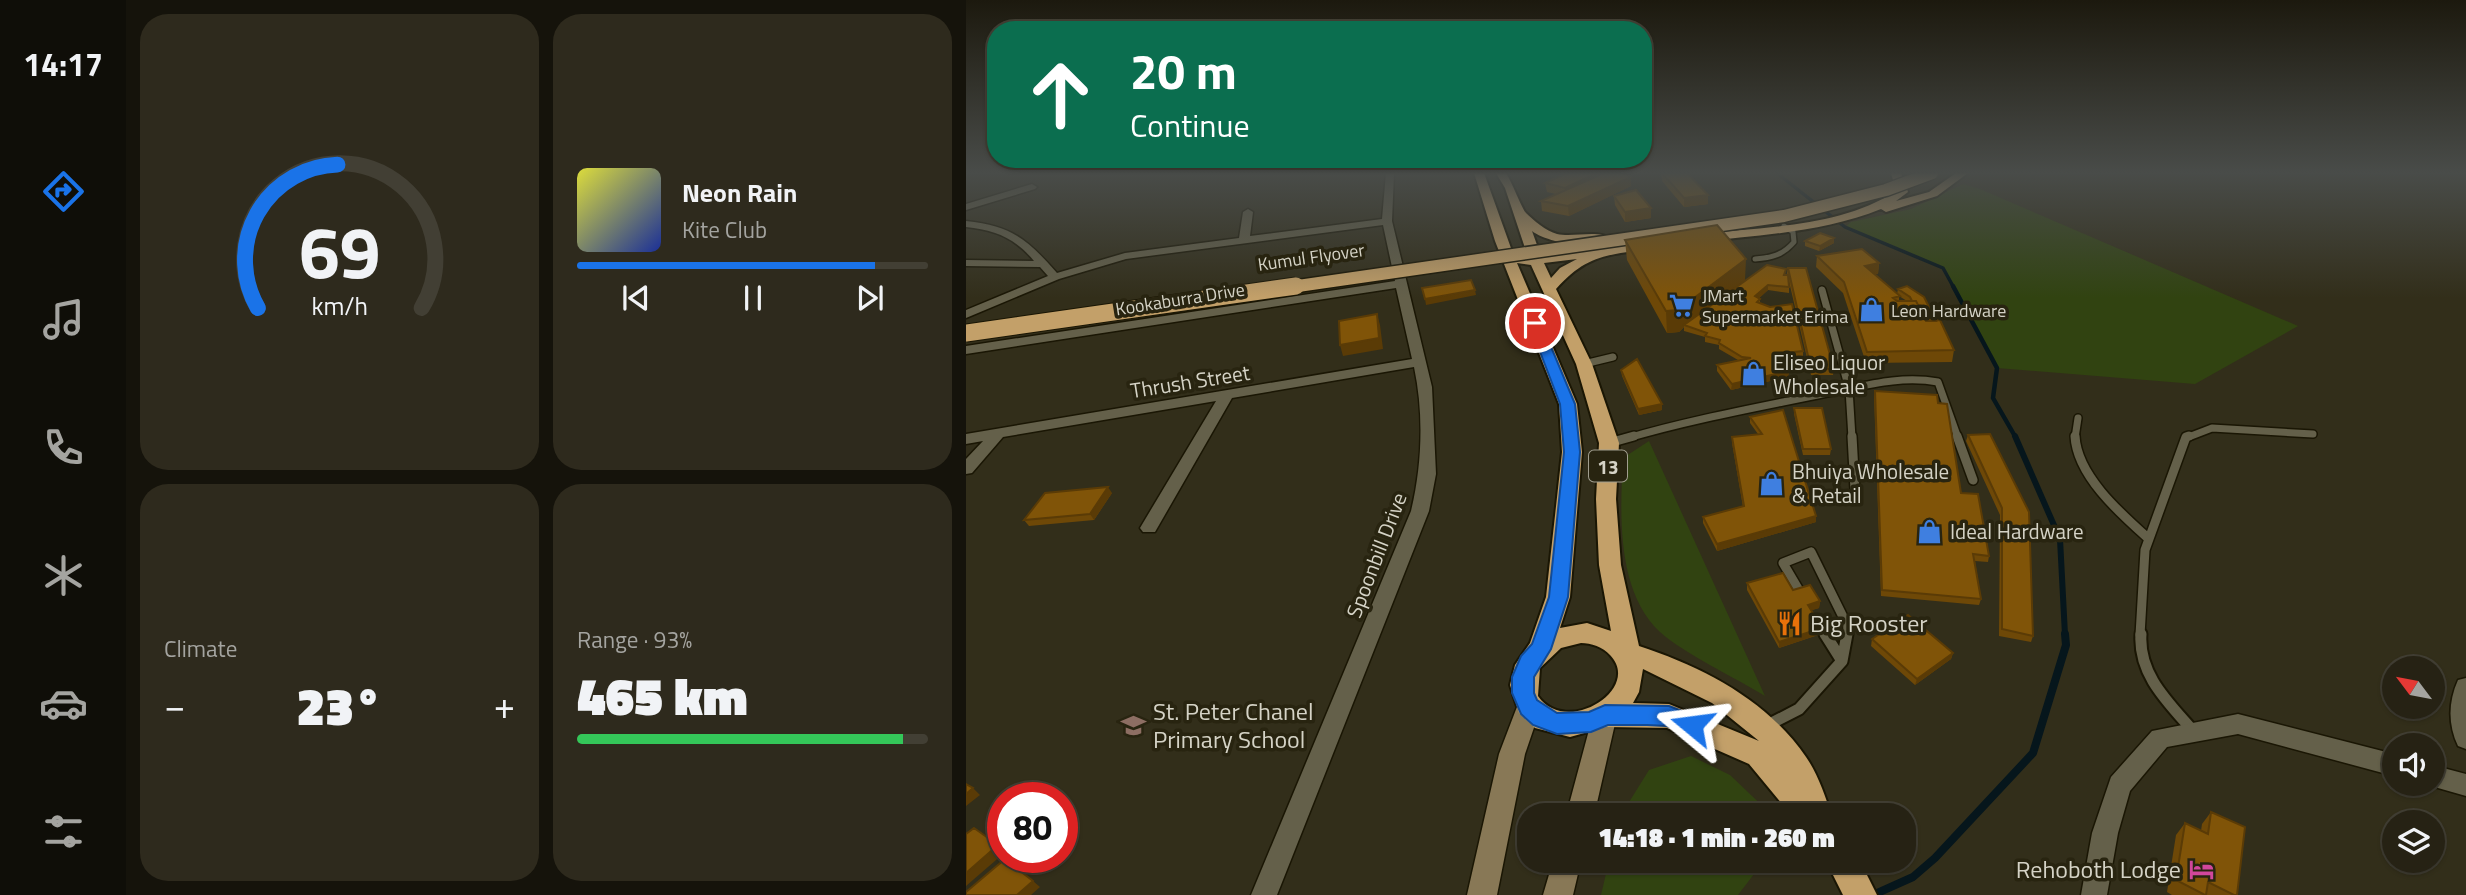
<!DOCTYPE html>
<html lang="en">
<head>
<meta charset="utf-8">
<style>
	body { margin:0; font-family:"Titillium Web",sans-serif; background:#2e2a1d; color:#f1f3f6; height:100vh; display:flex; flex-direction:column; font-size:26px; white-space:nowrap }
	* { box-sizing:border-box; margin:0 }
	p { font-size:23px; color:#a4a4a0 }
	.icon { flex:none; width:38px; height:38px; fill:none; stroke:currentColor; stroke-width:2; stroke-linecap:round; stroke-linejoin:round }
	.map { position:relative; flex:1; overflow:hidden }
	.panel { display:flex; flex-direction:column; gap:14px; padding:14px; background:#15130b; width:840px }
	.panel>* { flex:none }
	.guide { position:absolute; left:21px; top:21px; width:665px; height:147px; border-radius:28px; box-shadow:0 2px 5px #0004,0 0 0 2px #423f34; background:#0b6e4f; color:#fff; overflow:hidden }
	.needle { width:46px; rotate:302deg }
	.buttons { position:absolute; left:1416px; top:656px; display:grid; gap:14px }
	.buttons a { display:grid; place-items:center; width:63px; height:63px; border-radius:50%; background:#262214; box-shadow:0 2px 5px #0004,0 0 0 2px #423f34; font-size:35px }
	.speed { position:absolute; left:21px; top:782px; display:flex; gap:14px; font-size:35px; font-weight:700; text-align:center }
	.speed>* { display:grid; place-content:center; width:91px; height:91px; border-radius:50%; background:#262214; box-shadow:0 2px 5px #0004,0 0 0 2px #423f34; line-height:1 }
	.speed .limit { border:10px solid #d22; background:#fff; color:#111 }
	.pin { position:absolute; display:grid; place-items:center; width:60px; height:60px; color:#fff; margin:-30px; border:4px solid #fff; border-radius:50%; box-shadow:0 2px 7px #0007 }
	.me { position:absolute; width:77px; margin:-38px; rotate:286deg; stroke-linejoin:round; filter:drop-shadow(0 0 5px #0008) }
	.turn { display:flex; align-items:center; gap:24px; height:147px; padding:0 28px; font-size:32px }
	.turn .icon { width:91px; height:91px; stroke-width:2.5 }
	.turn b { display:block; font-size:49px; line-height:60px }
	.big { font-size:52px; font-weight:800; line-height:1.1 }
	.panel .card { flex:1; display:flex; flex-direction:column; justify-content:center; gap:10px; min-width:0; padding:0 24px; border-radius:28px; background:#2e2a1d }
	.panel .dial { align-items:center; gap:0 }
	.dial svg { height:182px; overflow:visible; fill:none; stroke:#423f34; stroke-width:7; stroke-linecap:round; text-anchor:middle }
	.dial text { fill:#f1f3f6; stroke:none }
	.song { display:flex; align-items:center; gap:21px }
	.cover { width:84px; height:84px; border-radius:10px; background:linear-gradient(135deg,hsl(60 70% 55%),hsl(230 70% 35%)) }
	.played { height:7px; border-radius:4px; background:linear-gradient(90deg,#1a73e8 85%,#423f34 85%) }
	.keys { display:flex; justify-content:space-around; direction:ltr }
	.heat { display:flex; justify-content:space-between; align-items:center; font-size:38px; direction:ltr }
	.charge { height:10px; border-radius:5px; background:linear-gradient(90deg,#34c759 93%,#423f34 0) }
	.panel .tiles { flex:1; display:grid; gap:14px; grid-template-columns:repeat(2,1fr) }
	.trip { position:absolute; left:551px; top:803px; width:399px; height:70px; border-radius:28px; background:#262214; box-shadow:0 2px 5px #0004,0 0 0 2px #423f34; font-weight:800; line-height:70px; text-align:center }
	main { display:flex; flex:1; min-height:0 }
	.tabs { display:flex; flex-direction:column; width:126px; justify-content:space-around; align-items:center; background:#0f0e08; color:#a4a4a0 }
	.tabs .icon { width:49px; height:49px }
	.tabs .selected { color:#1a73e8 }
	.tabs b { font-size:32px; color:#f1f3f6 }
	.map>svg:first-child { display:block }
	.green { fill:#314311 }
	.lines { fill:none; stroke-linecap:round; stroke-linejoin:round }
	.stream-far3 { stroke:#06161c; stroke-width:3.5 }
	.stream-far2 { stroke:#06161c; stroke-width:4.5 }
	.stream-far1 { stroke:#06161c; stroke-width:6 }
	.stream { stroke:#06161c; stroke-width:8 }
	.service-far3-casing { stroke:#1a1604; stroke-width:8 }
	.service-far2-casing { stroke:#1a1604; stroke-width:10 }
	.service-far1-casing { stroke:#1a1604; stroke-width:12 }
	.service-casing { stroke:#1a1604; stroke-width:15 }
	.minor-casing { stroke:#1a1604; stroke-width:3 }
	.secondary-casing { stroke:#1a1604; stroke-width:3 }
	.trunk-casing { stroke:#1a1604; stroke-width:4 }
	.service-far3 { stroke:#64604a; stroke-width:5 }
	.service-far2 { stroke:#64604a; stroke-width:7 }
	.service-far1 { stroke:#64604a; stroke-width:9 }
	.service { stroke:#64604a; stroke-width:11 }
	.minor { fill:#64604a; fill-rule:evenodd }
	.secondary { fill:#887856; fill-rule:evenodd }
	.trunk { fill:#c3a069; fill-rule:evenodd }
	.trunk-bridge-far1-casing { stroke:#1a1604; stroke-width:15; stroke-linecap:butt }
	.trunk-bridge-casing { stroke:#1a1604; stroke-width:19; stroke-linecap:butt }
	.trunk-bridge-far1 { stroke:#c3a069; stroke-width:12 }
	.trunk-bridge { stroke:#c3a069; stroke-width:17 }
	.wall { fill:#6e4807; fill-rule:evenodd }
	.shaded-wall { fill:#5a3b06 }
	.building { fill:#805408; stroke:#5a3b06; stroke-width:2 }
	.route { fill:#1a73e8; stroke:#114b97; stroke-width:2 }
	.labels { text-anchor:middle; dominant-baseline:central; stroke-width:7; stroke-linejoin:round; paint-order:stroke }
	.far-street-label { font-size:18px; fill:#d5d3c6; stroke:#282410 }
	.far-poi-label { font-size:18px; fill:#d5d3c6; stroke:#282410; text-anchor:start }
	.shield { fill:#282410; stroke:#a19e8f; stroke-width:2 }
	.shield-label { font-size:19px; font-weight:bold; fill:#d5d3c6 }
	.poi-label { font-size:21px; fill:#d5d3c6; stroke:#282410; text-anchor:start }
	.street-label { font-size:21px; fill:#d5d3c6; stroke:#282410 }
	.near-poi-label { font-size:24px; fill:#d5d3c6; stroke:#282410; text-anchor:start }
</style>
</head>
<body>
<main>
<nav class="tabs">
<b>14:17</b>
<svg class="icon selected" aria-label="directions" viewBox="0 0 24 24"><path d="M12 3l9 9-9 9-9-9zM9 14v-3h6M13 9l2 2-2 2"/></svg>
<svg class="icon" aria-label="music" viewBox="0 0 24 24"><path d="M9 18V5l10-2v13"/><circle cx="6" cy="18" r="3"/><circle cx="16" cy="16" r="3"/></svg>
<svg class="icon" aria-label="phone" viewBox="0 0 24 24"><path d="M5 4h4l2 5-3 2q2 4 5 5l2-3 5 2v4C11 20 4 13 5 4z"/></svg>
<svg class="icon" aria-label="climate" viewBox="0 0 24 24"><path d="M12 3v18M4 7l16 10M4 17L20 7"/></svg>
<svg class="icon" aria-label="car" viewBox="0 0 24 24"><path d="M5 17H2v-5l4-1 3-4h7l3 4 3 1v5h-3M9 17h6M6 11h13"/><circle cx="7" cy="17" r="2"/><circle cx="17" cy="17" r="2"/></svg>
<svg class="icon" aria-label="filters" viewBox="0 0 24 24"><path d="M4 7h16M4 17h16"/><circle cx="9" cy="7" r="2"/><circle cx="15" cy="17" r="2"/></svg>
</nav>
<section class="panel">
<div class="tiles">
<div class="card dial"><svg viewBox="0 0 100 80">
<path d="M14 69A42 42 0 1 1 86 69"/>
<path d="M14 69A42 42 0 0 1 49 6" stroke="#1a73e8"/>
<text x="50" y="56" font-size="32" font-weight="700">69</text>
<text x="50" y="72" font-size="11">km/h</text>
</svg></div>
<div class="card">
<div class="song"><i class="cover"></i><div><b>Neon Rain</b><p>Kite Club</p></div></div>
<div class="played"></div>
<div class="keys"><svg class="icon" aria-label="previous" viewBox="0 0 24 24"><path d="M18 5L8 12l10 7zM5 5v14"/></svg><svg class="icon" aria-label="pause" viewBox="0 0 24 24"><path d="M8 5v14M16 5v14"/></svg><svg class="icon" aria-label="next" viewBox="0 0 24 24"><path d="M6 5l10 7-10 7zM19 5v14"/></svg></div>
</div>
<div class="card"><p>Climate</p>
<div class="heat"><a>−</a><b class="big">23°</b><a>+</a></div>
</div>
<div class="card"><p>Range · 93%</p><b class="big">465 km</b><div class="charge"></div></div>
</div>
</section>
<div class="map">
<svg width="1500" height="895" viewBox="0 0 1500 895">
	<rect width="100%" height="100%" fill="#322e1a"/>
	<path class="green" d="M997 184 1014 189 1332 326 1229 384 1031 368 977 268 879 227 885 222 945 209Z
		M683 441 799 696C770 678 717 653 694 632 650 591 654 512 657 458Z
		M725 756 764 775 806 815H655L683 770Z
		M643 861H798L772 895H635Z"/>
	<g class="lines">
		<path class="stream-far3" d="M811 173 879 227 977 268 988 288"/>
		<path class="stream-far2" d="M987 286 1031 368 1027 398 1050 438"/>
		<path class="stream-far1" d="M1049 436 1094 539 1099 635"/>
		<path class="stream" d="M907 895 947 877 969 858 1067 753 1100 645 1099 634"/>
		<defs>
			<path id="service-far3" d="M789 259C805 258 817 255 828 242L827 232 818 226"/>
			<path id="service-far2" d="M856 290 883 389 886 438
				M618 364 647 357
				M662 438C727 419 794 407 861 393 898 386 934 375 972 382L992 438
				M1109 438 1112 418
				M1220 438 1246 428 1347 434"/>
			<path id="service-far1" d="M886 436 889 490
				M991 436 1007 480
				M1109 436C1111 476 1155 514 1183 539
				M643 443 668 436
				M837 597 817 563 845 552 882 627 881 635
				M851 620 860 635
				M1174 635 1179 550 1220 437 1223 436"/>
			<path id="service" d="M859 634 876 661
				M1175 634C1172 675 1203 703 1228 732
				M802 725 833 709 876 661 881 634"/>
			<path id="minor" d="M420 173H428L426 221 466 387 470 474 463 511 311 895H285L445 511C456 465 458 414 448 367L266 398 189 532H177L174 528 250 401 37 437 6 473 0 474V459L17 441 0 444V434L446 359 430 288 0 354V346L429 281 417 225 160 259 93 279 0 318V310L82 276 74 267 0 266V260L68 261C49 238 29 230 0 227V221C46 226 61 239 91 273L159 253 273 238 277 212 282 209 287 212 284 236 416 219Z
				M66 184 71 187 69 189 0 210V204Z
				M1500 678V749L1492 746C1482 725 1482 702 1492 680Z
				M1272 714 1428 754V776L1272 734 1201 747 1164 791 1152 833 1141 895H1115L1126 833 1145 777 1186 731Z
				M1466 765 1500 774V796L1458 784H1466Z"/>
			<path id="secondary" d="M563 696 572 699 575 707 559 754 531 895H501L533 754 554 699Z
				M639 704 648 707 651 715 628 816H600L627 715 630 707Z
				M587 861H615L607 895H577Z"/>
			<path id="trunk" d="M508 173H518L550 262 562 257 539 188 530 173H540C546 182 556 209 560 213 567 220 580 231 591 234 607 238 633 229 645 239 630 251 581 243 566 231L575 256 683 241 690 245 683 249C641 255 620 255 590 289L626 364 653 443 650 499 655 565 673 646C737 667 801 700 840 757 852 774 859 796 866 816H826L783 764 701 728 640 727 604 737 569 728 553 713 544 685 549 665 564 643 580 597 596 452 593 404 529 241ZM611 259 594 268 585 278 578 263ZM551 263 565 265 610 364 633 443 630 499 633 565 645 631 621 623 594 628 604 597 616 452 611 404ZM615 643C625 643 637 647 644 655 677 689 600 737 572 696L574 668 595 648ZM677 669 746 703 793 741 703 704 667 703 673 692Z
				M925 173H935L942 192 930 201 963 192 990 173H1002L971 196 920 212 915 209C858 232 794 235 734 242L728 238 734 234C798 227 875 227 930 191Z
				M860 861H894L911 895H877Z"/>
		</defs>
		<use href="#service-far3" class="service-far3-casing"/>
		<use href="#service-far2" class="service-far2-casing"/>
		<use href="#service-far1" class="service-far1-casing"/>
		<use href="#service" class="service-casing"/>
		<use href="#minor" class="minor-casing"/>
		<use href="#secondary" class="secondary-casing"/>
		<use href="#trunk" class="trunk-casing"/>
		<use href="#service-far3" class="service-far3"/>
		<use href="#service-far2" class="service-far2"/>
		<use href="#service-far1" class="service-far1"/>
		<use href="#service" class="service"/>
		<use href="#minor" class="minor"/>
		<use href="#secondary" class="secondary"/>
		<use href="#trunk" class="trunk"/>
		<defs>
			<path id="trunk-bridge-far1" d="M318 288 818 216 920 190 966 173"/>
			<path id="trunk-bridge" d="M0 333 330 286"/>
		</defs>
		<use href="#trunk-bridge-far1" class="trunk-bridge-far1-casing"/>
		<use href="#trunk-bridge" class="trunk-bridge-casing"/>
		<use href="#trunk-bridge-far1" class="trunk-bridge-far1"/>
		<use href="#trunk-bridge" class="trunk-bridge"/>
	</g>
	<path class="wall" d="M695 173 742 204 718 207 696 181Z
		M665 177V186L603 216 576 211 575 201 590 194 581 192 579 183Z
		M648 196 685 218 659 222 649 205Z
		M659 240 779 280 757 297 819 275 823 287V293L802 290 793 298 794 299V303L837 351V357L820 358V362L816 363 823 371 822 377 765 390 751 371V365L772 360 753 349V345L739 342V337L718 331V327L713 332 701 333 661 260Z
		M839 241 868 243 853 251 839 246Z
		M851 256 913 263 912 274H909L931 294 932 289 941 286 970 321 988 350 986 362 900 363 877 293 850 267ZM933 296 941 301H933Z
		M822 268 868 369 867 375H845L821 273Z
		M655 370 696 410 673 415 656 376Z
		M909 391 972 403 995 493 1023 556 1022 562 1009 561 1015 599 1013 605 915 596 908 396Z
		M828 408 865 449 864 455H837L828 414Z
		M817 410 850 522 751 551 737 523V517L777 507 766 443V437L792 434 784 423V417Z
		M1024 434 1067 636 1065 642 1033 636 1034 515 1000 441 1002 435Z
		M146 493 128 520 63 526 58 520Z
		M781 583 827 590 854 601 853 608 845 610 856 628 855 634 813 648 781 590Z
		M906 639 987 653 985 659 949 685 905 646Z
		M1245 812 1268 895H1206L1201 892 1210 835 1219 823 1235 831 1236 824Z"/>
	<path class="shaded-wall" d="M631 173H650L600 197 599 188Z
		M665 177V186L603 216 602 206Z
		M742 195V204L718 207V198Z
		M685 208V218L659 222V212Z
		M868 238V243L853 251 854 246Z
		M780 259 779 280 720 326 718 325V327L713 332 701 333 700 311Z
		M913 263 912 274 898 276 899 266Z
		M802 285V290L789 302V296Z
		M509 290 510 295 460 305 459 299Z
		M411 314 414 325 417 349 377 356 374 345Z
		M820 357V362L811 364 812 358Z
		M823 371 822 377 765 390 766 384Z
		M696 404V410L673 415 672 409Z
		M142 487 146 493 128 520 124 514Z
		M850 516V522L751 551V544Z
		M854 601 853 608 841 612 842 605Z
		M856 628 855 634 813 648V642Z
		M987 653 985 659 949 685 951 679Z
		M7 788 14 795 0 806V794Z
		M32 845 37 849V854L0 886V873Z
		M67 881 74 887 65 895H51Z"/>
	<path class="building" d="M601 173H631L599 188 579 183Z
		M638 173H657L665 177 602 206 575 201Z
		M696 173H721L742 195 718 198Z
		M670 190 685 208 659 212 648 196Z
		M751 225 780 259 712 310 700 311 659 240Z
		M854 233 868 238 854 246 839 241Z
		M896 249 913 263 899 266 934 296 927 298 931 301H950L960 321 974 320 988 350 901 352 878 282 851 256Z
		M801 265 820 269 818 275H822L823 287 802 285 789 296 794 299 791 302 804 307 826 304 837 351 817 353 820 357 812 358 823 371 766 384 751 365 785 358 776 357 753 343 754 340 739 336 741 333 718 325Z
		M822 268H840L868 369H845Z
		M505 280 509 290 459 299 456 288Z
		M941 286 958 297 970 321H960L950 301H946L944 297 932 289Z
		M411 314 413 338 374 345 373 321Z
		M671 359 696 404 672 409 655 370Z
		M909 391 971 395 972 403 981 404 995 493 1012 494 1023 556 1007 554 1015 599 916 590Z
		M828 408H856L865 449H837Z
		M817 410 850 516 751 544 737 517 778 506 766 437 796 434 784 417Z
		M1024 434 1063 512 1067 636 1036 629V508L1002 435Z
		M142 487 124 514 58 520 79 493Z
		M817 573 827 590 844 585 854 601 842 605 856 628 813 642 781 583Z
		M942 615 987 653 951 679 906 639Z
		M0 784 7 788 0 794Z
		M1245 812 1279 827 1271 895H1268L1242 882 1240 895H1239L1210 880 1219 823 1242 834Z
		M8 828 32 845 0 873V834Z
		M39 859 67 881 51 895H0V892Z"/>
	<linearGradient id="sky" x2="0" y2="1"><stop stop-color="#1c190e"/><stop offset="0.58" stop-color="#494c49"/><stop offset="1" stop-color="#494c49" stop-opacity="0"/></linearGradient>
	<rect width="1500" height="298" fill="url(#sky)"/>
	<path class="route" d="M569 319 575 323 609 404 614 452 602 597 585 649 568 677V693L571 700 591 713 623 712 639 705 703 706 734 718 737 725 734 733 726 736 701 726 681 725H642L625 732 591 734 567 725 555 714 546 693V677L555 656 566 644 583 597 598 452 594 404 563 323Z"/>
	<defs>
		<symbol id="supermarket-bare" viewBox="-9 -9 18 18"><path d="M-6-5.5h2.5l.6 2H6L4.5 2H-2.5L-4.4-4H-6ZM-1.5 3.2a1.3 1.3 0 1 0 .1 0ZM3 3.2a1.3 1.3 0 1 0 .1 0Z" fill="#3f7fe0" stroke="#282410" stroke-width="2.5" paint-order="stroke"/></symbol>
		<symbol id="shop-bare" viewBox="-9 -9 18 18"><path d="M-5-2.5h2.3a2.7 3.5 0 0 1 5.4 0H5L5.5 6h-11ZM-1.5-2.5h3a1.5 2.3 0 0 0-3 0Z" fill="#3f7fe0" stroke="#282410" stroke-width="2.5" paint-order="stroke"/></symbol>
		<symbol id="restaurant-bare" viewBox="-9 -9 18 18"><path d="M-5-6h1v4h1v-4h1v4h1v-4h1v5L-1.5 .5V6h-2V.5L-5-1ZM5-6V6H3V1.5H1.5Q1.5-4 5-6Z" fill="#e8710a" stroke="#282410" stroke-width="2.5" paint-order="stroke"/></symbol>
		<symbol id="school-bare" viewBox="-9 -9 18 18"><path d="M0-5L7-2L0 1L-7-2ZM-4 1L0 2.5L4 1V4Q0 6-4 4Z" fill="#8d6e63" stroke="#282410" stroke-width="2.5" paint-order="stroke"/></symbol>
		<symbol id="hotel-bare" viewBox="-9 -9 18 18"><path d="M-6-4.5h1.5V1H6V5H4.5V3h-9V5H-6ZM-4 0a1.8 1.8 0 1 1 3.6 0ZM.5 0V-2.5h3Q6-2.5 6 0Z" fill="#d1479c" stroke="#282410" stroke-width="2.5" paint-order="stroke"/></symbol>
	</defs>
	<g fill-rule="evenodd">
		<use href="#supermarket-bare" x="698" y="288" width="35" height="35"/>
		<use href="#shop-bare" x="888" y="292" width="35" height="35"/>
		<use href="#shop-bare" x="770" y="356" width="35" height="35"/>
		<use href="#shop-bare" x="788" y="466" width="35" height="35"/>
		<use href="#shop-bare" x="946" y="514" width="35" height="35"/>
		<use href="#restaurant-bare" x="806" y="606" width="35" height="35"/>
		<use href="#school-bare" x="150" y="708" width="35" height="35"/>
		<use href="#hotel-bare" x="1218" y="852" width="35" height="35"/>
	</g>
	<g class="labels">
		<g class="far-street-label">
			<text transform="translate(345 257) rotate(-8)">Kumul Flyover</text>
			<text transform="translate(214 299) rotate(-9)">Kookaburra Drive</text>
		</g>
		<g class="far-poi-label">
			<text x="736" y="295">JMart<tspan x="736" dy="21">Supermarket Erima</tspan></text>
			<text x="925" y="310">Leon Hardware</text>
		</g>
		<rect class="shield" x="623" y="450.5" width="38" height="31" rx="5"/>
		<g class="shield-label">
			<text x="642" y="466">13</text>
		</g>
		<g class="poi-label">
			<text x="807" y="362">Eliseo Liquor<tspan x="807" dy="24">Wholesale</tspan></text>
			<text x="826" y="471">Bhuiya Wholesale<tspan x="826" dy="24">&amp; Retail</tspan></text>
			<text x="984" y="531">Ideal Hardware</text>
		</g>
		<g class="street-label">
			<text transform="translate(224 381) rotate(-9)">Thrush Street</text>
			<text transform="translate(410 555) rotate(-69)">Spoonbill Drive</text>
		</g>
		<g class="near-poi-label">
			<text x="844" y="623">Big Rooster</text>
			<text x="187" y="711">St. Peter Chanel<tspan x="187" dy="28">Primary School</tspan></text>
			<text x="1215" y="869" text-anchor="end">Rehoboth Lodge</text>
		</g>
	</g>
</svg>
<div class="buttons">
<a><svg class="needle" viewBox="-14 -14 28 28"><path d="M0-13l5 13h-10z" fill="#e53935"/><path d="M0 13l5-13h-10z" fill="#a4a4a0"/></svg></a>
<a><svg class="icon" aria-label="sound" viewBox="0 0 24 24"><path d="M4 9h4l5-4v14l-5-4H4zM17 9q2 3 0 6"/></svg></a>
<a><svg class="icon" aria-label="layers" viewBox="0 0 24 24"><path d="M12 4l9 5-9 5-9-5zM3 14l9 5 9-5"/></svg></a>
</div>
<div class="speed"><div class="limit">80</div></div>
<div class="pin" style="left:569px;top:323px;background:#d93025"><svg class="icon" aria-label="arrive" viewBox="0 0 24 24"><path d="M6 21V4h12l-3 4 3 4H6"/></svg></div>
<svg class="me" style="left:726px;top:725px" viewBox="-20 -20 40 40"><path d="M0-17L14 15 0 8-14 15z" fill="#1a73e8" stroke="#fff" stroke-width="4"/></svg>
<div class="trip">14:18 · 1 min · 260 m</div>
<div class="guide">
<div class="turn"><svg class="icon" aria-label="ahead" viewBox="0 0 24 24"><path d="M12 20V5M6 11l6-6 6 6"/></svg><div><b>20 m</b>Continue</div></div>
</div>
</div>
</main>
</body>
</html>
